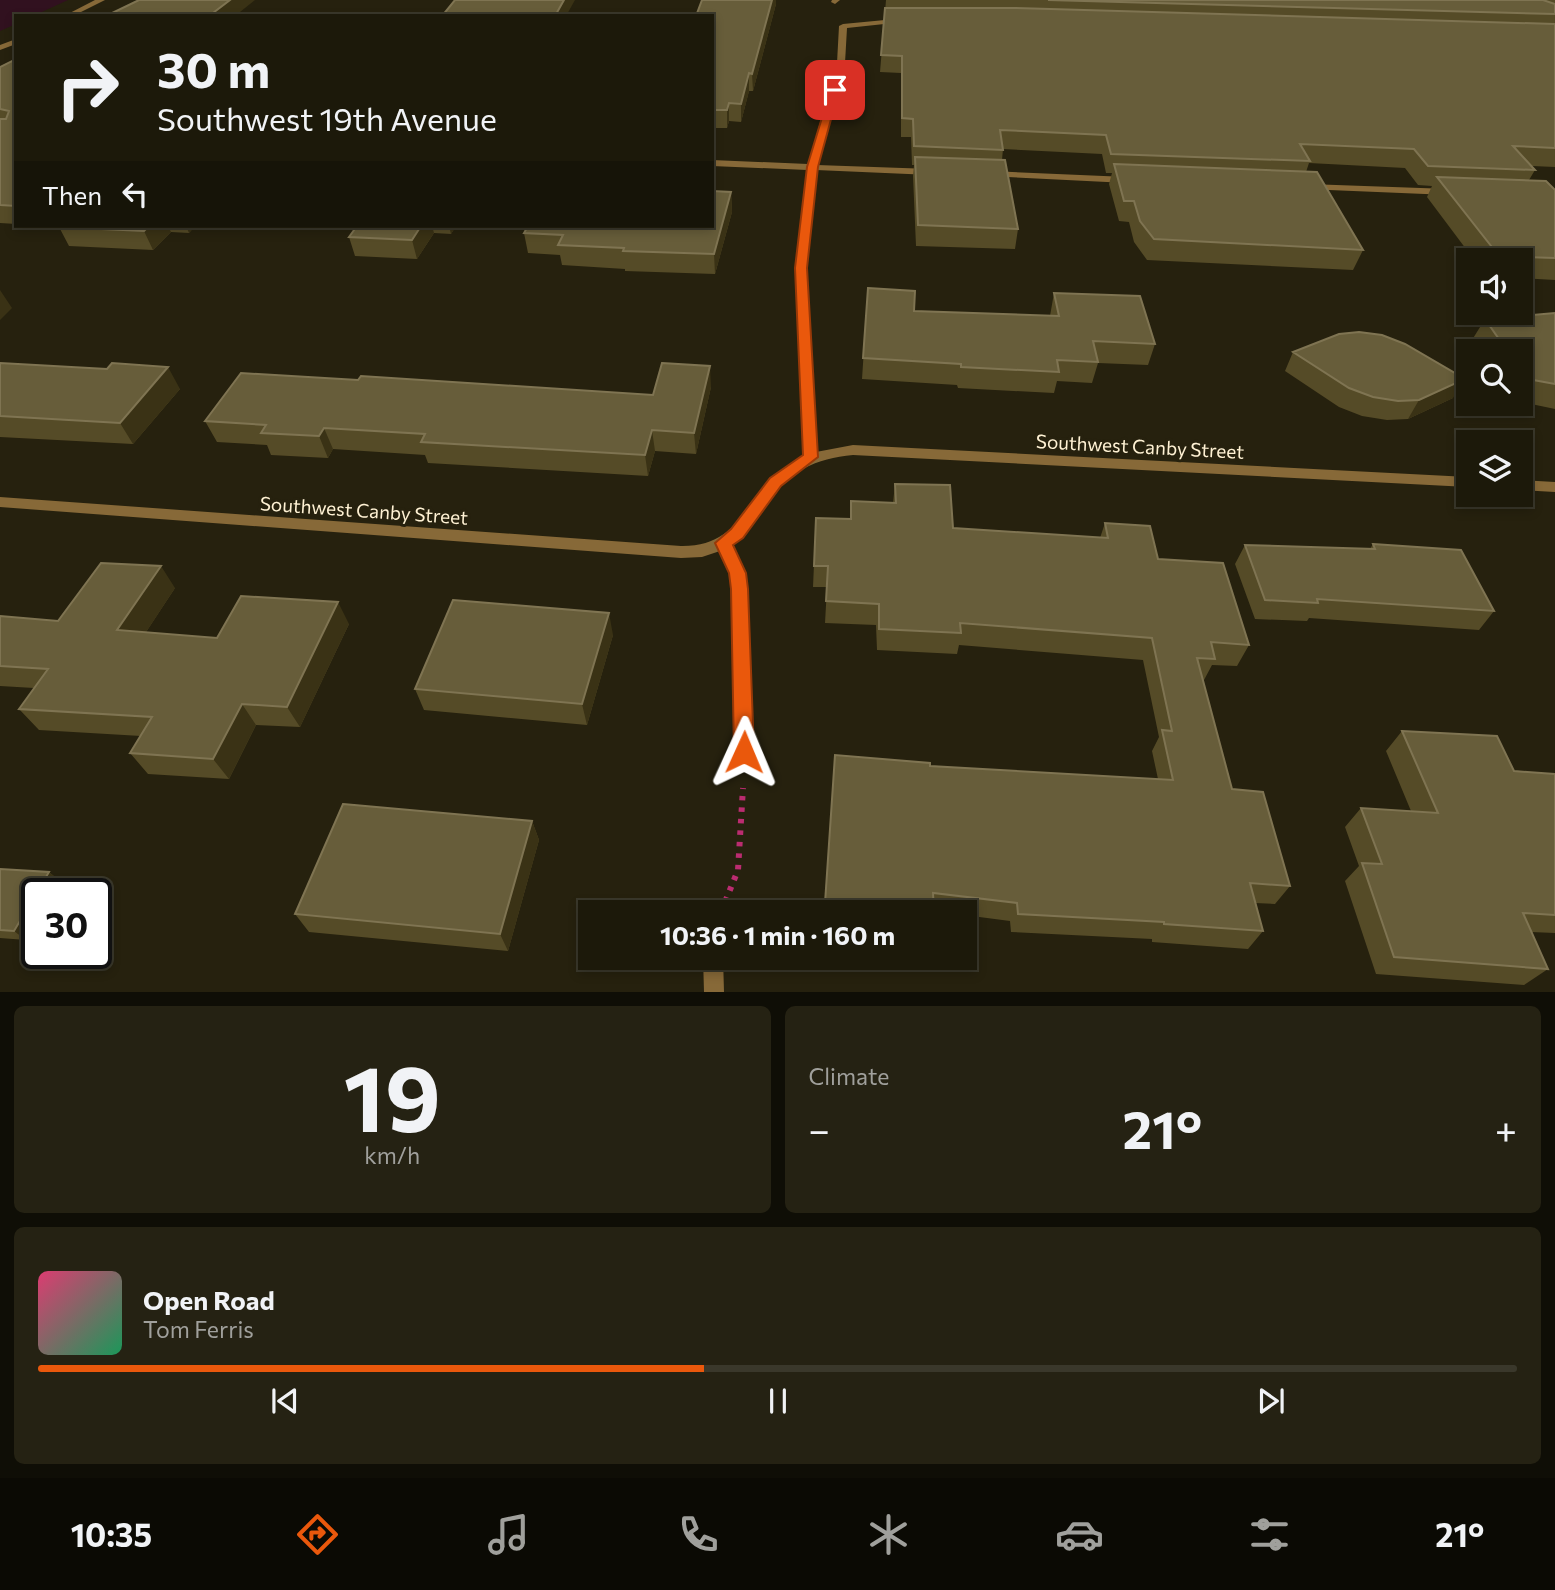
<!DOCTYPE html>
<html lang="en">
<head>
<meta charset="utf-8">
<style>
	body { margin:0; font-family:Commissioner,sans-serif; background:#252213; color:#f1f3f6; height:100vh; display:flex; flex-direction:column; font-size:26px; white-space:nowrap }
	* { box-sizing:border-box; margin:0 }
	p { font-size:23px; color:#a0a09c }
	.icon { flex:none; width:38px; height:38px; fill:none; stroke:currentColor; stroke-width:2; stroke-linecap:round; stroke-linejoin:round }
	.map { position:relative; height:992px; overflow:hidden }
	.side { display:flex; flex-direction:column; gap:14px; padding:14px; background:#0f0e06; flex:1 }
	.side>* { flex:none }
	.hud { position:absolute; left:14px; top:14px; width:700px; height:214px; border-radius:0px; box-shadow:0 4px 10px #0003,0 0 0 2px #3a382b; background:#1c190a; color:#f1f3f6; overflow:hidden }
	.tools { position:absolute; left:1456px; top:248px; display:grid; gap:14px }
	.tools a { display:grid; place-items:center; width:77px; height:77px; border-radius:0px; background:#1c190a; box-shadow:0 4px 10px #0003,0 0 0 2px #3a382b; font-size:35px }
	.speed { position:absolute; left:21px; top:878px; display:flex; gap:14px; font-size:35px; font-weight:700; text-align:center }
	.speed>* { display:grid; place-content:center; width:91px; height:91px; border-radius:50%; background:#1c190a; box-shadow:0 4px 10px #0003,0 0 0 2px #3a382b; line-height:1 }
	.speed .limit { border:4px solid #111; border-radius:10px; background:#fff; color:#111 }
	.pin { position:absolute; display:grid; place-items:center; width:60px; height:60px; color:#fff; margin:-30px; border-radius:14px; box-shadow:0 4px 10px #0006 }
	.me { position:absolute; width:77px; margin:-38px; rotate:1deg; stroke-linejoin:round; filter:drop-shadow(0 0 5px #0008) }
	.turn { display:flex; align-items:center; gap:24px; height:147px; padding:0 28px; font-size:32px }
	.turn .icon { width:91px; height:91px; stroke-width:2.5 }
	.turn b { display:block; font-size:49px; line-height:60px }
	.then { display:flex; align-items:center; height:66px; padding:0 28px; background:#0003; gap:14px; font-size:26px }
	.big { font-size:52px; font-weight:700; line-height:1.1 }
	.side .card { flex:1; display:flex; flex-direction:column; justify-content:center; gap:10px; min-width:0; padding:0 24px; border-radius:10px; background:#252213 }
	.side .dial { align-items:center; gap:0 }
	.dial b { font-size:91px; line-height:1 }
	.song { display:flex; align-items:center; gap:21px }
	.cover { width:84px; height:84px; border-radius:10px; background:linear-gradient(135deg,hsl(340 70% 55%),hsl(150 70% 35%)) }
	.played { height:7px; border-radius:4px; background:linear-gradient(90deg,#ea580c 45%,#3a382b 45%) }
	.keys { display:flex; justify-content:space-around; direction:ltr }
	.heat { display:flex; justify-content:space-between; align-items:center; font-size:38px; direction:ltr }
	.side .tiles { flex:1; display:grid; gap:14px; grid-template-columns:1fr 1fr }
	.card:last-child { grid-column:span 2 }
	.trip { position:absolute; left:578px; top:900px; width:399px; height:70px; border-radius:0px; background:#1c190a; box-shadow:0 4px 10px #0003,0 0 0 2px #3a382b; font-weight:700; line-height:70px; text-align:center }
	.menu { display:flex; height:112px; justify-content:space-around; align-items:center; background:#0b0a04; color:#a0a09c }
	.menu .icon { width:49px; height:49px }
	.menu .selected { color:#ea580c }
	.menu b { font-size:32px; color:#f1f3f6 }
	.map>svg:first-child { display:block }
	.green { fill:#31111f }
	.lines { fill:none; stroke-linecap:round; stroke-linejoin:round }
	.path { stroke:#bb2c70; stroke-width:6; stroke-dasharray:4.5 7; stroke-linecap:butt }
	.minor { fill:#876938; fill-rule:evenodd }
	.tertiary { fill:#876938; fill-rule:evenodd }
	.wall { fill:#554b27 }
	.shaded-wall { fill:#3a3215 }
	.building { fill:#675d3a; stroke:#7f7452; stroke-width:2 }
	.route { fill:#ea580c; stroke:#983908; stroke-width:2 }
	.labels { text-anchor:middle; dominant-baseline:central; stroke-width:6; stroke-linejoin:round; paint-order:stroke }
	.street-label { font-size:19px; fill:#fff2d4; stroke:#26210e }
</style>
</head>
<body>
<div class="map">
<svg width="1555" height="992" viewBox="0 0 1555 992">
	<rect width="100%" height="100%" fill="#26210e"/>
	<path class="green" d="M0 0H68L33 16H16V24L0 31Z"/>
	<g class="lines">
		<path class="path" d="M721 912 738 870 743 788"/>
		<path class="minor" d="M832 0H840L835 4 831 2Z
			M906 18V22H903L847 28 845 63 817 165 931 169 936 172 931 175 816 170 806 268 816 452 853 445 1468 477V487L853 455C816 458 788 472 767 503 756 518 747 534 732 545L745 573 748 589 753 752 750 758 744 760 738 758 735 752 732 589 729 573 720 551 702 557 681 558 0 507V497L681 546C750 547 746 481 803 457L796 268 807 170 712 166V160L808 164 837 63 839 26 843 24Z
			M990 171 1127 177 1132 180 1127 183 987 176V172Z
			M1308 184 1449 189 1454 192 1449 195 1305 189V185Z
			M1521 480 1555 482V492L1521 490Z
			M703 957H723L724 992H704Z"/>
		<path class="tertiary" d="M95 0H105L73 16H64Z
			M16 39V44L0 50V45Z"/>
	</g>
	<path class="wall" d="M702 0H776V4L753 91H749L741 122 729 121 727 128H712V16Z
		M886 0H1555V167L1532 166 1535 170 1529 180 1555 190V280L1521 278V261H1475L1427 197 1432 186 1418 185 1405 168 1309 163 1306 172 1363 250 1353 270 1147 260 1134 242 1129 222 1119 221 1109 184 1112 173H1106L1102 154 1003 149 1002 160 1018 229 1015 249 916 246 913 176 914 165H912L911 137H901V73L880 72Z
		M16 59V224L0 223V67Z
		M731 192 732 212 715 274 625 271V269L562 265 560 255 528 253 524 233Z
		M59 226H195L189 233 171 232 153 250 69 246 59 227Z
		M357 226H456L451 234 434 233 417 259 355 256 349 237Z
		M868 288 914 311 1050 316 1054 293 1155 344 1148 365 1098 363 1092 383 1057 381 1054 393 958 388 957 385 862 379Z
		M1555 313V409L1521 402V352H1480L1472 340 1485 319Z
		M1293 352 1453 398 1408 419 1387 420 1362 416 1339 407 1285 371Z
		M0 363 180 389 133 444 0 437Z
		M711 387 696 454 655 451 648 476 428 463 425 455 333 449 328 458 271 455 267 445 217 442 205 421 653 395Z
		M895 484 953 528 1100 538 1105 523 1158 559 1249 645 1237 666 1212 665 1204 680H1203L1232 789 1290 886 1275 904 1255 903 1263 931 1248 949 1152 942V939L1011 932 1010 921 964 915V912H824L835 755 930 766 1158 779 1152 751 1159 737 1143 660 959 645 957 654 877 650 876 625 825 623 827 587H813L816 518 850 519 851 501 893 503Z
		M1373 544 1494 611 1479 630 1309 618 1307 621 1255 619 1235 564 1245 545 1370 549Z
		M175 588 146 632 217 638 349 624 300 727 256 725 229 779 148 774 130 753 141 736 39 730 19 709 34 688 0 686V616L58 621Z
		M613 635 587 725 424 710 415 689Z
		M1402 731 1514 771 1555 774V933L1531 932 1548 969 1524 985 1376 974 1345 881 1359 866 1345 827 1361 808 1411 811 1386 751Z
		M532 821 539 840 508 951 309 932 295 914Z
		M0 869 49 872 61 882 53 894H37L26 940 0 938Z"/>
	<path class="shaded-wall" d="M230 0H255L235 16H209Z
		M564 0H575L566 16H555Z
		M772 0H776V4L753 91 752 74Z
		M749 73V91L741 122V104Z
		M729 103V121L727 128V110Z
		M731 192 732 212 715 274 714 254Z
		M149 226H168L171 232 153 250 144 231Z
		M186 226H195L189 233Z
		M421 226H432L434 233 417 259 412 240Z
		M449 226H456L451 234Z
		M0 290 12 308 0 320Z
		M710 366 711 387 696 454 694 433Z
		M168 367 180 389 133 444 120 423Z
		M1465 379 1453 398 1408 419 1419 400Z
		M324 428 333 449 328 458 319 436Z
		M652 430 655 451 648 476 645 455Z
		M161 566 175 588 133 652 117 630Z
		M338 602 349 624 300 727 287 707Z
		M609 613 613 635 587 725 582 704Z
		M242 704 256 725 229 779 213 759Z
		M532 821 539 840 508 951 500 934Z
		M49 872 61 882 53 894H37V922L26 940 14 931Z"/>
	<path class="building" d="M139 0H230L209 16H106Z
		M455 0H564L555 16H442Z
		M702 0H772L752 74 749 73 741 104 729 103 727 110H712V16H696Z
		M1048 0H1543L1555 4V14Z
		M885 8H1015L1555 24V148L1513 146 1535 170 1428 166 1414 149 1300 144 1310 161 1111 154 1106 135 1000 130 1003 150 914 146 913 119 902 118V56L881 55Z
		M16 59V206L0 205V119H6L9 111 0 109V67Z
		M915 157 1005 160 1018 229 918 225Z
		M1114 164 1317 172 1363 250 1154 239 1140 221 1134 201H1124Z
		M1437 177 1546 181 1555 190V258L1499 256Z
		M712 191 731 192 714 254 623 251 624 248 558 245 563 235 524 233 528 226H712Z
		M59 226H149L144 231 59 227Z
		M357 226H421L412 240 349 237Z
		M868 288 915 291 914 311 1059 316 1054 293 1140 296 1155 344 1093 341 1098 362 1057 360 1059 372 961 367V364L863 358Z
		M1555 313V384L1528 379 1521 369V352H1508L1485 319Z
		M1359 332 1382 335 1405 344 1465 379 1419 400 1398 401 1373 397 1349 388 1293 352 1339 334Z
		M0 363 107 369 112 363 168 367 120 423 0 416Z
		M662 363 710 366 694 433 652 430 645 455 421 442 425 434 324 428 319 436 261 433 266 425 205 421 241 373 358 380 361 376 653 395Z
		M895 484 950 485 953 528 1108 538 1105 523 1150 526 1158 559 1223 563 1249 645 1211 642 1215 659 1197 658 1232 789 1263 792 1290 886 1250 883 1263 931 1164 924V922L1018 914 1017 903 933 893 934 912H914L825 903 835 755 930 763V766L1173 780 1162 730 1172 731 1152 638 960 623 961 633 879 629V604L826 601 828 566H814L816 518 851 519V501L896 503Z
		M1373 544 1461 550 1494 611 1317 599 1318 603 1265 600 1245 545 1375 549Z
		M101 563 161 566 117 630 217 638 241 596 338 602 287 707 242 704 213 759 130 753 152 717 19 709 48 669 0 666V616L58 621Z
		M453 600 609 613 582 704 415 689Z
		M1402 731 1497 736 1514 771 1555 774V915L1523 913 1548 969 1394 957 1362 863 1382 864 1361 808 1438 813Z
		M343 804 532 821 500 934 295 914Z
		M0 869 49 872 14 931 0 930Z"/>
	<path class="route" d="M831 88 839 90 818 167 807 268 818 457 781 486 743 538 733 545 746 573 748 589 754 752 751 758 744 761 737 758 734 752 731 589 729 573 715 543 731 529 770 478 803 455 795 268 807 167Z"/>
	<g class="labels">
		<g class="street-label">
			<text transform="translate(1140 446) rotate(3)">Southwest Canby Street</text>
			<text transform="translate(364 510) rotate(4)">Southwest Canby Street</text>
		</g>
	</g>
</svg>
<div class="tools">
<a><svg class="icon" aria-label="sound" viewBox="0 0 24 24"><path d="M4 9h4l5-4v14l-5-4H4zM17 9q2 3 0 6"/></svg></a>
<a><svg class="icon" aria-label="search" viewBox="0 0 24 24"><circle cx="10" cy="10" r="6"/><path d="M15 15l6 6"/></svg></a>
<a><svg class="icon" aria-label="layers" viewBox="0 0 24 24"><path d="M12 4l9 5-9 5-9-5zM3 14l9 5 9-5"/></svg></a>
</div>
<div class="speed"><div class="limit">30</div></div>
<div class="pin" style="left:835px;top:90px;background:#d93025"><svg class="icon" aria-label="arrive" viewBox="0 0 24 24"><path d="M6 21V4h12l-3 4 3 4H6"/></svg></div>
<svg class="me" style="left:744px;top:752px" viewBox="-20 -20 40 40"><path d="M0-17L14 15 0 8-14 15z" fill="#ea580c" stroke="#fff" stroke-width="4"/></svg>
<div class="trip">10:36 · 1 min · 160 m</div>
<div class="hud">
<div class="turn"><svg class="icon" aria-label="right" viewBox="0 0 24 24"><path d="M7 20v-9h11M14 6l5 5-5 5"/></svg><div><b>30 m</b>Southwest 19th Avenue</div></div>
<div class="then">Then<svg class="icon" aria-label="left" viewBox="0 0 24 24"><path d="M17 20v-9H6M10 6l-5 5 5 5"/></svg></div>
</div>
</div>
<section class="side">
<div class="tiles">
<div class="card dial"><b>19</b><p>km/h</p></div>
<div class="card"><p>Climate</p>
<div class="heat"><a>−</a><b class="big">21°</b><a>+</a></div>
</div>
<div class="card">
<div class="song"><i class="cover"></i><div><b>Open Road</b><p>Tom Ferris</p></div></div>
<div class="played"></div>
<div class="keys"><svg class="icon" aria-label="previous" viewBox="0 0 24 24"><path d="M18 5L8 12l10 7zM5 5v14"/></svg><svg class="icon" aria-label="pause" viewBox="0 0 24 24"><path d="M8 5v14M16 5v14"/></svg><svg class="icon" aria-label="next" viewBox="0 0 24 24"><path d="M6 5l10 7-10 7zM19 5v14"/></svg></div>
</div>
</div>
</section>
<nav class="menu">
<b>10:35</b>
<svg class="icon selected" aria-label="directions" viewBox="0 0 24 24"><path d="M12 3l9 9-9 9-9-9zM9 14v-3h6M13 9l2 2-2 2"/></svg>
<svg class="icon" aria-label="music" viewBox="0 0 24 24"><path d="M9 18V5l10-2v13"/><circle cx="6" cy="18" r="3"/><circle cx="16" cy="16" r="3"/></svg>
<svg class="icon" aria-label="phone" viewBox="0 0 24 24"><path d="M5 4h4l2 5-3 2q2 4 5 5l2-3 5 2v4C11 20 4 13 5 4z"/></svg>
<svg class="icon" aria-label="climate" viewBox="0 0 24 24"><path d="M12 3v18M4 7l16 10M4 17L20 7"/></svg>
<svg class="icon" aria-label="car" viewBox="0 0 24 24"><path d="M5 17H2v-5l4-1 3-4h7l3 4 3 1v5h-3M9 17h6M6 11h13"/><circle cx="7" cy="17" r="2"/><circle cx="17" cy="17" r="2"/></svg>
<svg class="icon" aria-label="filters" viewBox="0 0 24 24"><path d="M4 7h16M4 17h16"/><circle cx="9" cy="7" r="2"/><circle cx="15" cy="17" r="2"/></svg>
<b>21°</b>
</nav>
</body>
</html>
